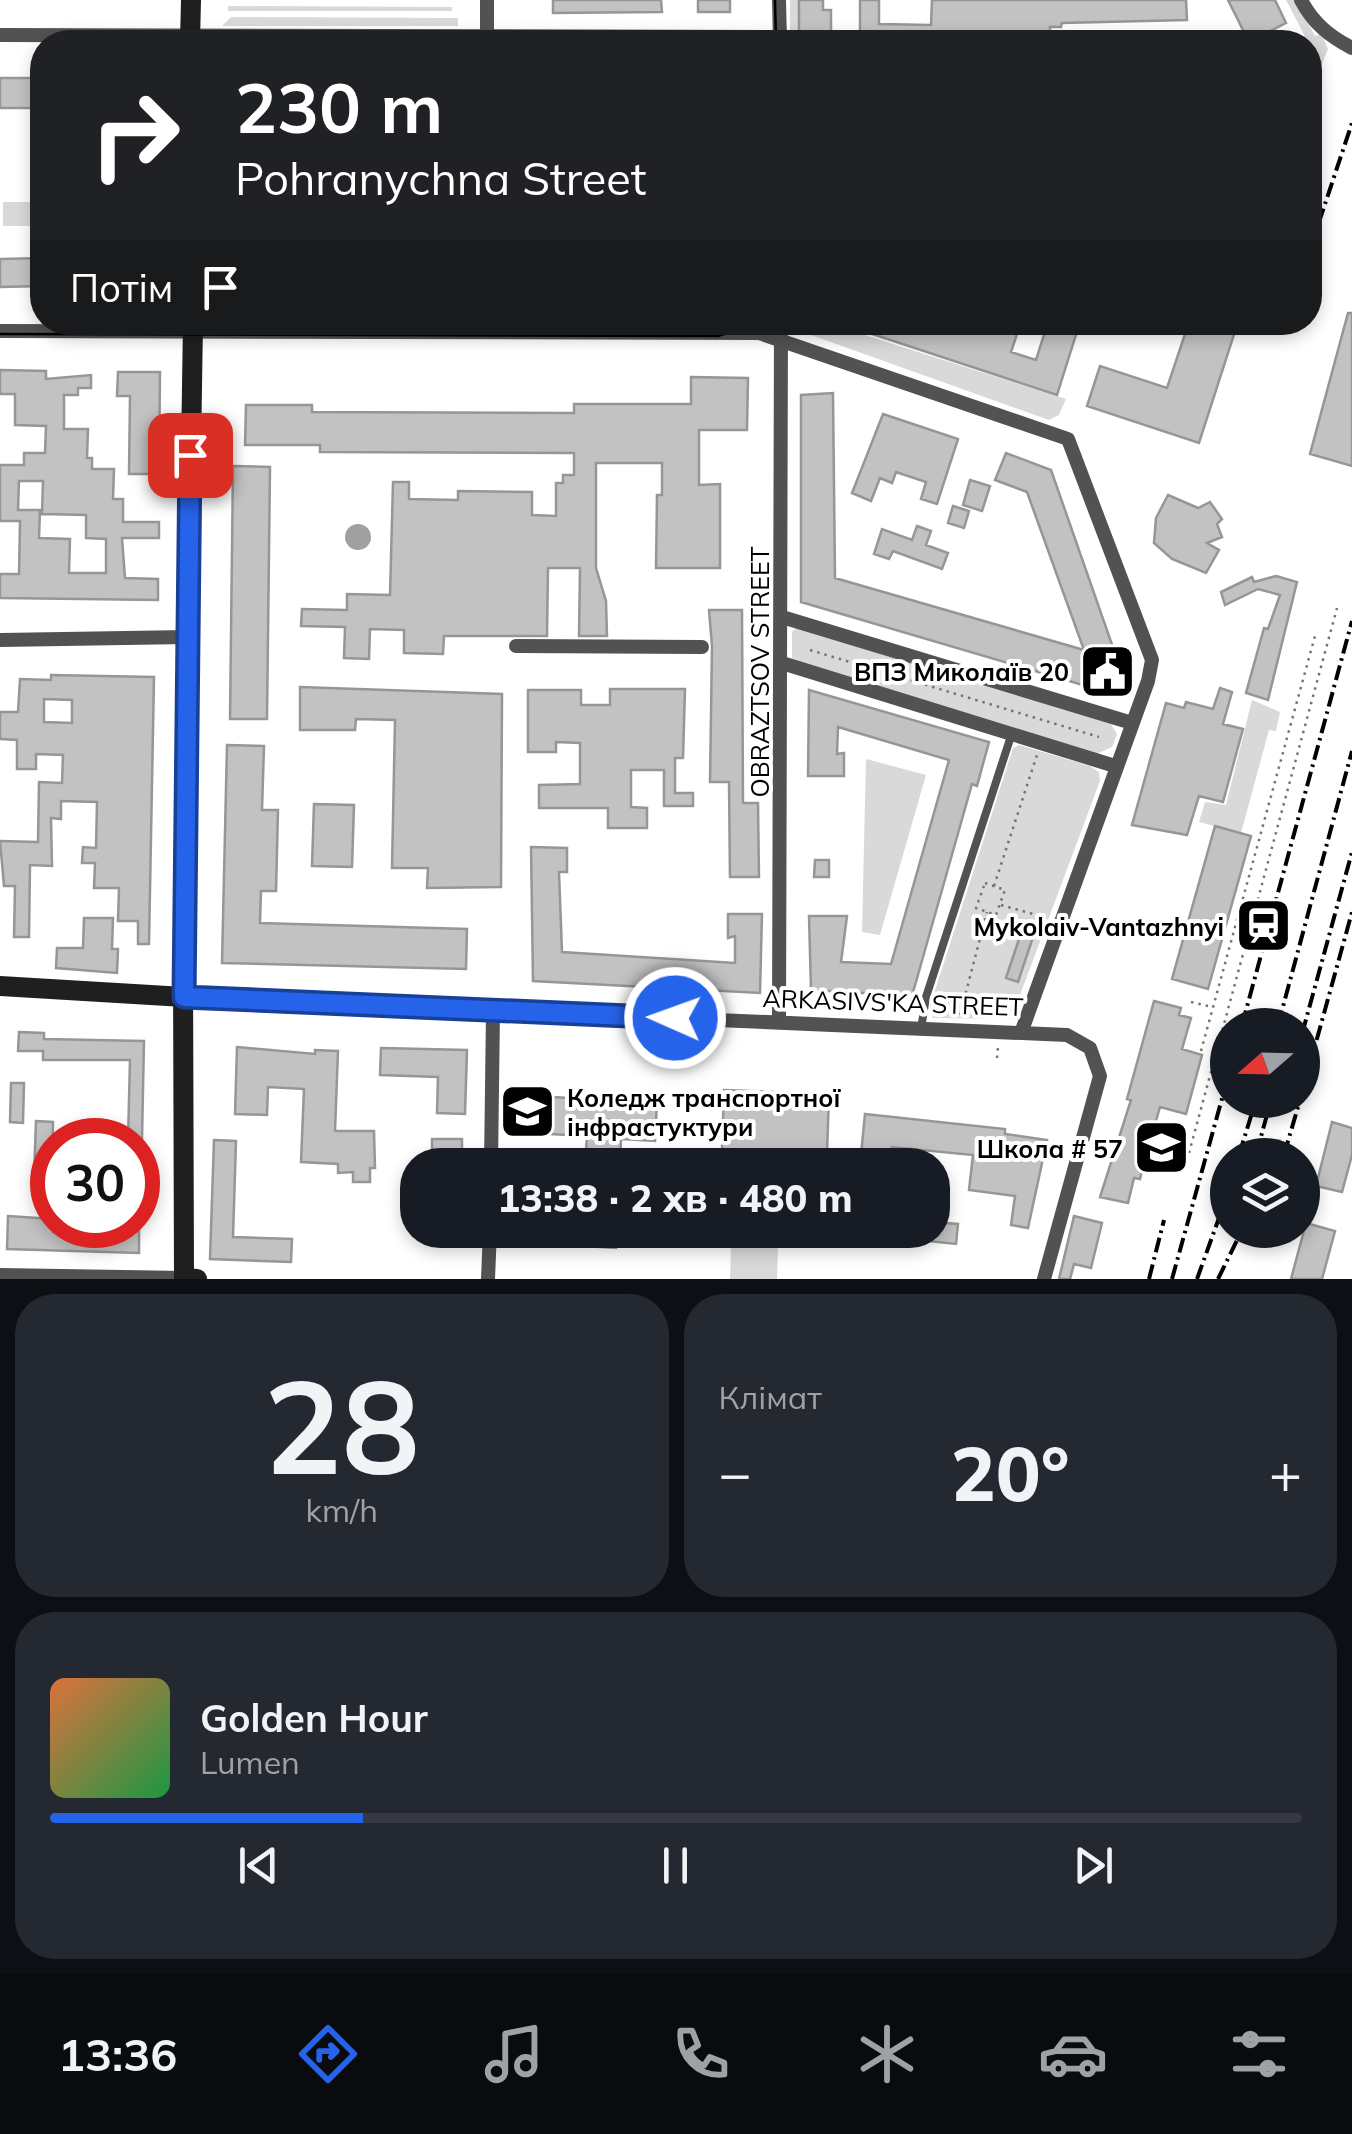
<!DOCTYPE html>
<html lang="uk">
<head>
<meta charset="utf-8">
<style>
	body { margin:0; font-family:Mulish,sans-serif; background:#242831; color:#f1f3f6; height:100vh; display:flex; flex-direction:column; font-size:38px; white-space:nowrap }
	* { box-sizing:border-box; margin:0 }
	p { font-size:32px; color:#9ea1a6 }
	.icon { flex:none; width:55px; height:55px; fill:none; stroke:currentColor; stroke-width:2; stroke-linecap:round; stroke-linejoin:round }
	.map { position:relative; height:1279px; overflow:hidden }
	.panel { display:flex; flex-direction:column; gap:15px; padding:15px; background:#0d0f14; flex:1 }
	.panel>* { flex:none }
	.top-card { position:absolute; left:30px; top:30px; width:1292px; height:305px; border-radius:40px; box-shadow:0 5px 15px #0003; background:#202124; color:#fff; overflow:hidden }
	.needle { width:65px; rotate:250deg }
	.buttons { position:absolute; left:1210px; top:1008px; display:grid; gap:20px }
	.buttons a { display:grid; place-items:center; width:110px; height:110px; border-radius:50%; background:#171b24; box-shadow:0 5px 15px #0003; font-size:50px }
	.speed { position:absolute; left:30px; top:1118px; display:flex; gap:20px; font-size:50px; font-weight:700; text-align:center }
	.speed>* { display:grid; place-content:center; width:130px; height:130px; border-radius:50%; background:#171b24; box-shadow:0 5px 15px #0003; line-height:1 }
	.speed .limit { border:15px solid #d22; background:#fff; color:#111 }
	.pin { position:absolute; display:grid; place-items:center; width:85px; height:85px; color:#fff; margin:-42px; border-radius:20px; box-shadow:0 5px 15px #0006 }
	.me { position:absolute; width:110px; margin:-55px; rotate:272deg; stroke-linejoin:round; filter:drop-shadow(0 0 8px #0008) }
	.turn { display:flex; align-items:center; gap:35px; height:210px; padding:0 40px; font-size:45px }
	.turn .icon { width:130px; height:130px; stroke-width:2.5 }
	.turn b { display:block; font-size:70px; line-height:85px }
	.then { display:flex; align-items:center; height:95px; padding:0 40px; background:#0003; gap:20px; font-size:38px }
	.big { font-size:75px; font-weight:800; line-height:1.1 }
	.panel .card { flex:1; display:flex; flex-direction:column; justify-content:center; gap:15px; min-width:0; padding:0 35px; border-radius:40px; background:#242831 }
	.panel .dial { align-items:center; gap:0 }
	.dial b { font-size:130px; line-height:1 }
	.song { display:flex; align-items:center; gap:30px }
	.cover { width:120px; height:120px; border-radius:15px; background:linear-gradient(135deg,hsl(20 70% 55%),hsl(140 70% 35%)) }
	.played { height:10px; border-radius:5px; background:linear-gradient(90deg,#2563eb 25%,#363941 25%) }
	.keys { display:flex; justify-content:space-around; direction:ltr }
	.heat { display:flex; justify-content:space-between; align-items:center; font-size:55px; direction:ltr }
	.panel .tiles { flex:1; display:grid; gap:15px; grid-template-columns:1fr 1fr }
	.card:last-child { grid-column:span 2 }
	.trip { position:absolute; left:400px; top:1148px; width:550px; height:100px; border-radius:40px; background:#171b24; box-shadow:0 5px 15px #0003; font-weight:800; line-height:100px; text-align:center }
	.tabs { display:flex; height:160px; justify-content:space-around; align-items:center; background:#090b0e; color:#9ea1a6 }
	.tabs .icon { width:70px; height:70px }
	.tabs .active { color:#2563eb }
	.tabs b { font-size:45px; color:#f1f3f6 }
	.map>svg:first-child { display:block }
	.green { fill:#d9d9d9 }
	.water { fill:#a0a0a0 }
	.building { fill:#c2c2c2; stroke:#969696; stroke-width:2.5; fill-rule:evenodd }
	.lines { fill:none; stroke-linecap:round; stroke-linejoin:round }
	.path { stroke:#747474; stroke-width:2.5; stroke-dasharray:2.5 5; stroke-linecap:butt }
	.lane { stroke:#525252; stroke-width:8 }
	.street { stroke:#525252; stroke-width:14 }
	.secondary { stroke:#1f1f1f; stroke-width:20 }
	.tram { stroke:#000; stroke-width:2.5 }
	.rail { stroke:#000; stroke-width:4; stroke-dasharray:15 5 2.5 5; stroke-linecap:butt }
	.route-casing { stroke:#184099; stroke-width:25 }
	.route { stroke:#2563eb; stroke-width:18 }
	.labels { text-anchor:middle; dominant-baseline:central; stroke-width:8; stroke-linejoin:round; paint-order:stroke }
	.poi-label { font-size:25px; font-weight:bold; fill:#000; stroke:#fff; text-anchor:end }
	.street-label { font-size:25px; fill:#000; stroke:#fff }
</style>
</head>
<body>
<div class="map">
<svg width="1352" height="1279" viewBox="0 0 1352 1279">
	<rect width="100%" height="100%" fill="#fff"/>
	<path class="green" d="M790 0H799L802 30 799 42H790Z
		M1286 0H1296L1315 36 1322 34 1328 49 1321 67Z
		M228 6 452 7V11H228Z
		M231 17 458 18V26H222Z
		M3 202H42V226H3Z
		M794 323H827L1066 399 1059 415 1049 420 800 331Z
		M796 628 1111 724 1117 734 1112 747 1096 754 798 661 792 658V632Z
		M1252 700 1280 712 1276 731 1269 730 1241 833 1199 822 1205 802 1226 805Z
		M1019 745 1090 766 1099 772 1100 781 1011 1019 933 1018 930 1006 1013 748Z
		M866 759 926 775 880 935 862 932Z
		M731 1245 778 1247 777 1279H730Z"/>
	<path class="water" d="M345 537a13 13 0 1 1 26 0a13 13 0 1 1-26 0Z"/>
	<path class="building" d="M553 0H661L662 12 553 13Z
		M698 0H730V12H698Z
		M799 0H823V10H831V42H799Z
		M860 0H879V24L931 25 932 0H1186L1187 20 1062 23 1061 27H1050V42H860Z
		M1228 0H1275L1286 23 1249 42Z
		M0 78H42V108H0Z
		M42 258V286L0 287V259Z
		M1348 313H1352V466L1310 454Z
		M836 322H919L940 329 941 322H1021L1011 352 1036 360 1048 322H1080L1057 395Z
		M1189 322H1238L1199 443 1087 406 1100 366 1167 388Z
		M0 370 46 371V379L91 375V388H78V395H64V429H88L87 458H92V469H114L113 499H123V522H159V538H122L125 578 158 579V600L0 598V574H19L20 521H0V465H24V453H45L46 426 15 425V394H0ZM19 481H43L42 514 86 515V538L106 539V573H69L70 539 39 538 40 510H18Z
		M118 372H160L159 474H129L130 396H117Z
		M691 377 748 378 747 430H699V485L720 484V568H656L657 495H662V463H596V568L606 601 607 636H579L580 568H548L547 636H444L443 654 404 653V630L370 629 369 659 344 658 345 627 301 626 302 609 347 610V594L390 595 393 482H409V499L458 500V491L532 492V515L556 516V483H563V475H574V453L320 452V445H245L246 405H312V412L574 413V404H691Z
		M833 393 835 578 1084 650 1027 492 995 480 1006 453 1051 470 1116 656 1103 691 801 602V395Z
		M883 414 958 439 937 504 921 499 926 482 896 472 892 483 880 478 871 501 852 493Z
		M233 466 270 467 267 719H230Z
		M970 480 990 486 982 511 963 505Z
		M1168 495 1198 508 1210 502 1222 519 1217 524 1222 537 1207 543 1219 550 1206 573 1172 559 1154 543 1156 518Z
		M953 506 969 511 964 528 948 523Z
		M917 526 931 531 926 545 948 553 942 569 893 551 889 559 874 554 882 529 912 540Z
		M1276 576 1297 582 1268 700 1246 693 1264 628 1268 629 1280 595 1258 589 1225 605 1221 592 1252 577 1254 582Z
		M709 610H742L743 803H758L759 877H730L729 782H710L712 646Z
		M51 675 154 677 149 944H138V921H118L119 888H94L95 863H82L83 847 96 848 97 802 61 801V819L51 818 52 866 30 865 29 937H14L15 886H4L0 841 38 842 39 782 62 783 63 755 36 754V769H17V740L0 739V712H18L20 679 51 680ZM44 699 72 700V723L44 722Z
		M300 687 502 694 501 887 427 888 428 868H392L395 720 356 719 355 730H300Z
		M1220 688 1232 692 1223 724 1243 729 1223 802 1199 796 1187 835 1132 825 1166 703 1184 708 1186 702 1213 709Z
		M610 689H685L683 758H675V793H693V806H664V770H631V807L647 808V828H608V808H539V785L580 784V743L556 742V752H528V690H581V705H610Z
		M809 690 989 742 977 786 972 784 912 996 811 990 809 916H847L841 962 891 964 949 760 838 727 837 754 844 753V776H808Z
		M227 745 264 746 262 810H278L276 891H261L260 923 467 929 466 969 222 963Z
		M314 804 354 805 352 867 312 866Z
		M1215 826 1251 836 1208 989 1172 979Z
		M531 847 567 848V872H559L562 952 735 963V936L728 938V914H762L760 993 533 981Z
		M815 860H829V877H814Z
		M84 918H113L112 949H118L117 973 56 968 57 948H83Z
		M1021 933 1033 937 1018 982 1006 978Z
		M1154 1001 1181 1008 1179 1015 1191 1018 1182 1049 1202 1055 1186 1114 1160 1107 1151 1138 1176 1144 1171 1165 1145 1159 1140 1179 1134 1178 1128 1203 1100 1197 1131 1100 1127 1099Z
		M19 1032 44 1033V1039L144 1041 142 1140H128L130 1060H43V1051H18Z
		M237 1047 315 1054V1050L338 1051 335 1131H374L375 1168H370V1182H353V1172L338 1173V1164L301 1162 304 1089 268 1087 267 1115 235 1114Z
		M381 1048 467 1050 465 1114 437 1113 438 1077 380 1075Z
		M11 1083H24L23 1123 10 1122Z
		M724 1090 829 1094 827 1154 796 1153 789 1165H755L749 1151 722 1150Z
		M552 1097 657 1103 655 1141 621 1139 620 1165H585L587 1136 550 1134Z
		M865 1114 1005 1129V1134L1047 1140 1028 1228 1011 1225 1015 1196 969 1190 973 1155 892 1147 890 1165H860Z
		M36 1121 53 1122 52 1193 40 1192V1180L34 1179Z
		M1332 1122 1352 1128V1155L1342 1192 1316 1186Z
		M432 1139H462V1165H432Z
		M214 1140 236 1141 233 1237 292 1239 291 1262 210 1259Z
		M8 1216 52 1219 53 1232 120 1234 121 1225H139V1253L7 1249Z
		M1074 1216 1102 1223 1091 1268 1074 1264 1070 1279H1059Z
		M932 1222 958 1224 956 1244 899 1238 900 1230H932Z
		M1306 1223 1335 1231 1322 1279H1291Z
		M534 1230H617L616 1248 533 1243Z"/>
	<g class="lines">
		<path class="path" d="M810 650 1099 737
			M985 883 1005 890 996 915 976 908Z
			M994 886 1037 755
			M1001 905 1044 917
			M1191 1002 1212 1007
			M960 1015 987 912
			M1201 1051 1315 636
			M997 1058 998 1047
			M1189 1153 1337 608"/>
		<path class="lane" d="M921 1029 926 997 1011 736"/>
		<path class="street" d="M779 0 780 42
			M1301 0C1313 23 1329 36 1352 48
			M0 35 780 37
			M487 42V0
			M0 331 759 333 1068 439 1152 660 1148 681 1021 1033
			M782 617 1132 723
			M0 640 188 637
			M516 646 702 647
			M782 663 1115 766
			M184 997 1067 1035 1090 1048 1100 1076 1044 1279
			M779 1022 781 322
			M491 1165 493 1011
			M0 1275 184 1278
			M488 1279 490 1230"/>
		<path class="secondary" d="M190 42 191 0
			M193 322 183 968 184 1278 197 1279
			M0 986 184 997"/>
		<path class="tram" d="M775 0 776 42
			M0 334 718 336 761 322"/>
		<path class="rail" d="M1310 249 1352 123
			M1242 1025 1352 621
			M1278 1025 1352 751
			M1302 1034 1352 852
			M1302 1093 1352 912
			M1239 1155 1256 1100
			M1256 1155 1271 1100
			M1284 1155 1300 1100
			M1149 1279 1164 1220
			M1172 1279 1228 1077
			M1197 1279 1228 1193
			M1218 1279 1242 1230"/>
	</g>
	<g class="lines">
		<defs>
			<path id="route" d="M190 455 184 997 675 1018"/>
		</defs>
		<use href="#route" class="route-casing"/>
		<use href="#route" class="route"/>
	</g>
	<defs>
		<symbol id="civic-square" viewBox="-11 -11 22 22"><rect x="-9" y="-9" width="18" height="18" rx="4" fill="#000" stroke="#fff"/><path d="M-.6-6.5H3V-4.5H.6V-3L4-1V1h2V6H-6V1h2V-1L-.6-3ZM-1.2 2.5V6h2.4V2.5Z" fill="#fff"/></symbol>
		<symbol id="station-square" viewBox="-11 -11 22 22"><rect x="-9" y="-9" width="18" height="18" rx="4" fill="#000" stroke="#fff"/><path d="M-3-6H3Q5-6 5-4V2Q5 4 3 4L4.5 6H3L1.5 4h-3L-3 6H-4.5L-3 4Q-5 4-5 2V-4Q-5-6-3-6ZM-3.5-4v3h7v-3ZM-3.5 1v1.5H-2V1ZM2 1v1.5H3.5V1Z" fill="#fff"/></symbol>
		<symbol id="university-square" viewBox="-11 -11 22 22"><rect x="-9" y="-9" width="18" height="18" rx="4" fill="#000" stroke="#fff"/><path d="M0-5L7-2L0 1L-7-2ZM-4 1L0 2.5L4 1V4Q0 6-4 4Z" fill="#fff"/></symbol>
		<symbol id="school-square" viewBox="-11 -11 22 22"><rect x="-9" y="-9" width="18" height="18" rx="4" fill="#000" stroke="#fff"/><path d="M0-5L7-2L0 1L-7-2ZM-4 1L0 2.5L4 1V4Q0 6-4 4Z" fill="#fff"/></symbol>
	</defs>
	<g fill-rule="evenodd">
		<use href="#civic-square" x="1076" y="640" width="63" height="63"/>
		<use href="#station-square" x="1232" y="894" width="63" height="63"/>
		<use href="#university-square" x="496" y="1080" width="63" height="63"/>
		<use href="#school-square" x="1130" y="1116" width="63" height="63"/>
	</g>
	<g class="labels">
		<g class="poi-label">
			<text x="1069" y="671">ВПЗ Миколаїв 20</text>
			<text x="1224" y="926">Mykolaiv-Vantazhnyi</text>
			<text x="567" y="1097" text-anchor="start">Коледж транспортної<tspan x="567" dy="29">інфрастуктури</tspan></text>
			<text x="1123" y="1148">Школа # 57</text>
		</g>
		<g class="street-label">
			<text transform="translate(759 672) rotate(-90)">OBRAZTSOV STREET</text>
			<text transform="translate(893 1002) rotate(2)">ARKASIVS'KA STREET</text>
		</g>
	</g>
</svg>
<div class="buttons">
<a><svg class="needle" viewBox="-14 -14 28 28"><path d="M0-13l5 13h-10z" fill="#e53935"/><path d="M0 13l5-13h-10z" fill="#9ea1a6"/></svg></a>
<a><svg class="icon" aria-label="layers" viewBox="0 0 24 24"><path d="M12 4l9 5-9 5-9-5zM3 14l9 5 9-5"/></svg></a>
</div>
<div class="speed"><div class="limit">30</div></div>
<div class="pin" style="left:190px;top:455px;background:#d93025"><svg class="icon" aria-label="arrive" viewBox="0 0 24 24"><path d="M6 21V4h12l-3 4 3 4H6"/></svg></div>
<svg class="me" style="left:675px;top:1018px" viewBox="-20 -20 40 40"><circle r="17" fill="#2563eb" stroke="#fff" stroke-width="3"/><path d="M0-11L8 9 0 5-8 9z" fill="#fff"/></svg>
<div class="trip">13:38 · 2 хв · 480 m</div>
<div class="top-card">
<div class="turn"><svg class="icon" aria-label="right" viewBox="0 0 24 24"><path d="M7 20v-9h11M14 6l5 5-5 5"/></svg><div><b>230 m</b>Pohranychna Street</div></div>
<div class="then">Потім<svg class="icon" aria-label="arrive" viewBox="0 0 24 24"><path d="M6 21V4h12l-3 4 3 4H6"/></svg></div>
</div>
</div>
<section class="panel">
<div class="tiles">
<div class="card dial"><b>28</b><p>km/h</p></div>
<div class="card"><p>Клімат</p>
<div class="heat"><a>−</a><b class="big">20°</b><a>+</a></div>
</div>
<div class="card">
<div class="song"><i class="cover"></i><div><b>Golden Hour</b><p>Lumen</p></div></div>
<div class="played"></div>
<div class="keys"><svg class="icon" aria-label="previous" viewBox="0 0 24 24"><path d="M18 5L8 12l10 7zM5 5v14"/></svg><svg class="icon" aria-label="pause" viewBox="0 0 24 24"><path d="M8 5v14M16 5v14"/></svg><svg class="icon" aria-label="next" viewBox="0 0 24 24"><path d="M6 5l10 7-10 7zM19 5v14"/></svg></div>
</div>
</div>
</section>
<nav class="tabs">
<b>13:36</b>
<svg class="icon active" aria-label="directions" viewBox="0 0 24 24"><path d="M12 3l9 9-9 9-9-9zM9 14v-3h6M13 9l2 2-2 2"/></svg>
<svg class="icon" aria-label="music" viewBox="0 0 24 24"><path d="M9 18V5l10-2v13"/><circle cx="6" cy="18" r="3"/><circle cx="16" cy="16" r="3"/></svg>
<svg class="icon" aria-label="phone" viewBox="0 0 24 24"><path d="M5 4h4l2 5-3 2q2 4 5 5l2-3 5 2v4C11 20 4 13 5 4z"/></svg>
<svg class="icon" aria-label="climate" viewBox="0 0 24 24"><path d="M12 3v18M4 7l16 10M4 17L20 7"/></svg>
<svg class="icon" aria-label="car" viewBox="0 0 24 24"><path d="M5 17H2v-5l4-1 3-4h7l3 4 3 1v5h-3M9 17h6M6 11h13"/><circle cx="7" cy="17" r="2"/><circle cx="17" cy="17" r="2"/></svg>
<svg class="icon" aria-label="filters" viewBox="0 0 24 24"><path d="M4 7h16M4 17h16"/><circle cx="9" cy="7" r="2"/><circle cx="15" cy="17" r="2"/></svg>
</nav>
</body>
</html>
